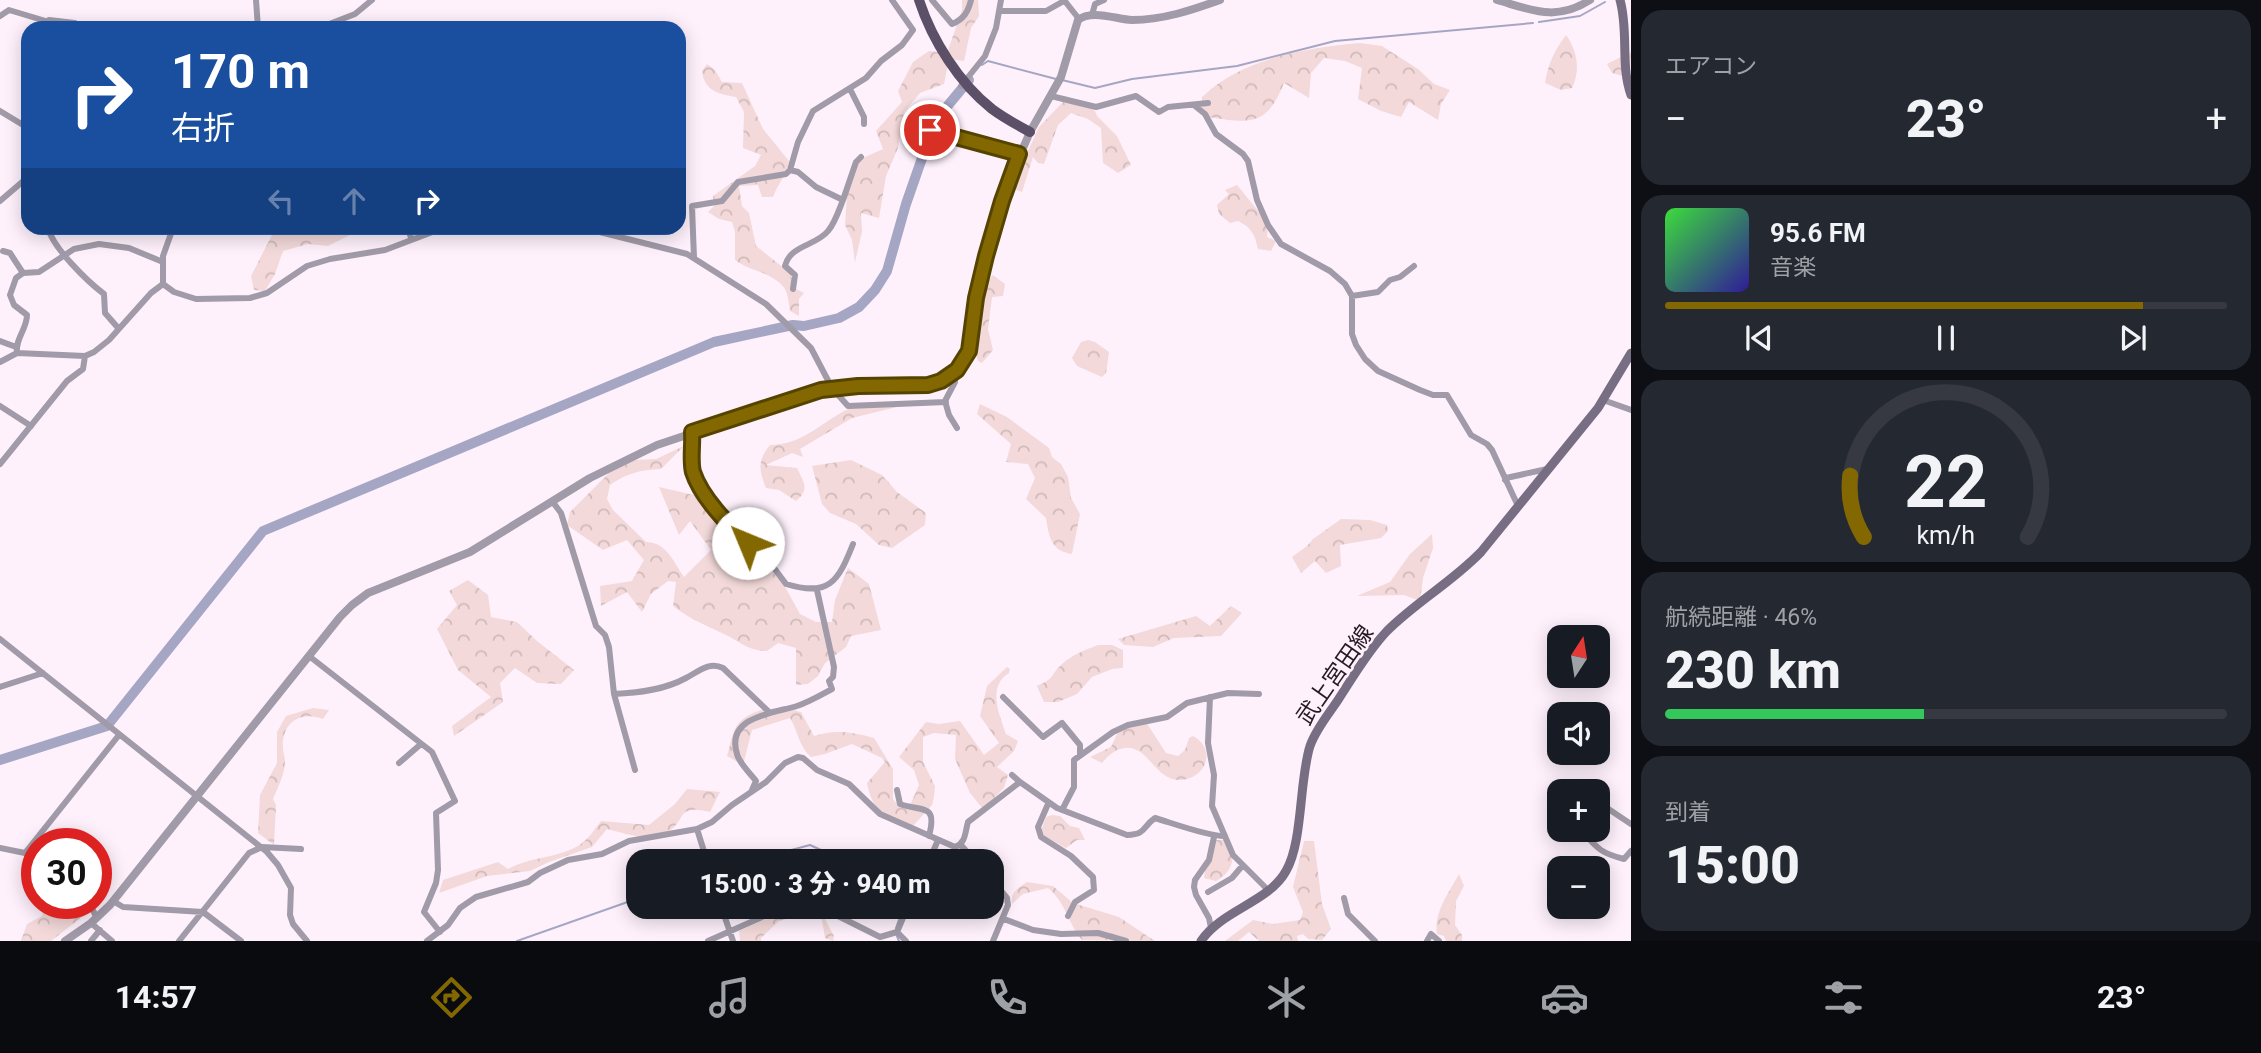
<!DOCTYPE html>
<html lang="ja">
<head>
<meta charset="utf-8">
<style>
	body { margin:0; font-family:Roboto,"Noto Sans JP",sans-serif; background:#242831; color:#f1f3f6; height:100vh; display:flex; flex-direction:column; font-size:26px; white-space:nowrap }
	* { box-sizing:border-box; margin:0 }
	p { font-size:23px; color:#9ea1a6 }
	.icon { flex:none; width:38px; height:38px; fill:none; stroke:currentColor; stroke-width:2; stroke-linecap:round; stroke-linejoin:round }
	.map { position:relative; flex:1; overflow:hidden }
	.drawer { display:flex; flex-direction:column; gap:10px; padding:10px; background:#0d0f14; width:630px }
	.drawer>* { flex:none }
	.guide { position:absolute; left:21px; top:21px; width:665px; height:214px; border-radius:21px; box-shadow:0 4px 18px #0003; background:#1a4fa0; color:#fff; overflow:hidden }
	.needle { width:46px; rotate:12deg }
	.tools { position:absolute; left:1547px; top:625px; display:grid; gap:14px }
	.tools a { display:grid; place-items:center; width:63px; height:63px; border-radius:14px; background:#171b24; box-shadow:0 4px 18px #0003; font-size:35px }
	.speed { position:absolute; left:21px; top:828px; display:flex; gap:14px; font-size:35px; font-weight:700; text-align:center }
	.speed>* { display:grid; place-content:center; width:91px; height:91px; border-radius:50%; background:#171b24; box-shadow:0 4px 18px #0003; line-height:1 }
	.speed .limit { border:10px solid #d22; background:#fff; color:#111 }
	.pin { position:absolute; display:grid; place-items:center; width:60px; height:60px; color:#fff; margin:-30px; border:4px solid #fff; border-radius:50%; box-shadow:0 2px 7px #0007 }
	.me { position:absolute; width:77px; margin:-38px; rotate:315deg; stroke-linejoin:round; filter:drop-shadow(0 0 5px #0008) }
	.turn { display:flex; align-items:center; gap:24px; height:147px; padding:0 35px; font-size:32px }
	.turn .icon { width:91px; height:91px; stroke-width:2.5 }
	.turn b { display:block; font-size:49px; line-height:60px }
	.lanes { display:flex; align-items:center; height:66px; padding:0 35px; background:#0003; justify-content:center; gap:35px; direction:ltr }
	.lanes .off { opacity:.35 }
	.big { font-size:52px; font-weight:800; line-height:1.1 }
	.drawer .card { flex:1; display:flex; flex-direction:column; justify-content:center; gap:10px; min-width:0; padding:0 24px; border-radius:21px; background:#242831 }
	.drawer .dial { align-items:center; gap:0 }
	.dial svg { height:182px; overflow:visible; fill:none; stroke:#363941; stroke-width:7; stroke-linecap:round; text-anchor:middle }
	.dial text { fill:#f1f3f6; stroke:none }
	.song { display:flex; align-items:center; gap:21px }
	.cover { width:84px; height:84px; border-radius:10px; background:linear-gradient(135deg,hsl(120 70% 55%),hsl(250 70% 35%)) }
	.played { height:7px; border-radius:4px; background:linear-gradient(90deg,#836700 85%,#363941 85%) }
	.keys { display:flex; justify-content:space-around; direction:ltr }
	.heat { display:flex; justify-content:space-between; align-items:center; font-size:38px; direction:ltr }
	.charge { height:10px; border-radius:5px; background:linear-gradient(90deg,#34c759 46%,#363941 0) }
	.trip { position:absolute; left:626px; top:849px; width:378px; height:70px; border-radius:21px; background:#171b24; box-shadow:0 4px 18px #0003; font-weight:800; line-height:70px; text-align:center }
	.menu { display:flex; height:112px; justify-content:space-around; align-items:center; background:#090b0e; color:#9ea1a6 }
	.menu .icon { width:49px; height:49px }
	.menu .current { color:#836700 }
	.menu b { font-size:32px; color:#f1f3f6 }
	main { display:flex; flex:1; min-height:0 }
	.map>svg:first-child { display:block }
	.forest { fill:url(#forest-crowns) }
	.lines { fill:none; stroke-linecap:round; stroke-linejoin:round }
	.stream { stroke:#a5a6c4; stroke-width:2 }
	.river { stroke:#a5a6c4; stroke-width:10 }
	.minor { stroke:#a19aa8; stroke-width:6 }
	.tertiary { stroke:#a19aa8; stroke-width:8 }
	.secondary { stroke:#786e83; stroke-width:9 }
	.primary { stroke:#5c5068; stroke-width:10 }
	.route-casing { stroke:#554300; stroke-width:18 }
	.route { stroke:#836700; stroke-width:12 }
	.labels { text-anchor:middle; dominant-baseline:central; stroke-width:5; stroke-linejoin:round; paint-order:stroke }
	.street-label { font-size:23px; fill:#261b25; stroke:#fef1fc }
</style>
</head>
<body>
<main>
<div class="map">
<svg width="1631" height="941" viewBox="0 0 1631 941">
	<defs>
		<pattern id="forest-crowns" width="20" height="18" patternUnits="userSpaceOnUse" patternTransform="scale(1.75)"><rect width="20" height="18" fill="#f3d9d9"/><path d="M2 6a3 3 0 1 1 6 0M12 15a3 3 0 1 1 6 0" fill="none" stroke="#d0baba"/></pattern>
	</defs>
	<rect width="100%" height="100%" fill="#fef1fc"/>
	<path class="forest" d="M962 0H978L979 16 971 28 964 61 949 59 944 84 920 93 904 112 898 148 886 176 879 218 861 213 862 232 855 262 852 240 845 225 847 195 854 162 883 149 876 131 902 102 898 91 913 62 929 51 947 53 962 10Z
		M1566 35C1577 50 1581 70 1572 88L1561 90 1545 83C1548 64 1554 51 1566 35Z
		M1360 43 1382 46 1418 69 1434 84 1450 90 1441 104 1438 120 1409 102 1401 117 1381 111 1358 99 1362 68 1345 61 1324 58 1311 73 1309 98 1284 83C1266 128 1250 123 1208 117L1202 108V97C1243 58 1306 48 1360 43Z
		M1631 52 1630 74 1623 76 1612 73 1607 64Z
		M707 64 715 70 722 82 742 83 763 129 789 161C788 173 777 185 773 197H762L758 185 739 186 742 206 749 213 756 246 790 273 794 288 804 293 799 299V316L790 311C789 305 788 294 785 289 772 271 750 272 735 260V232L732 222 719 219 708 212 714 206 713 196 755 166 761 155 743 148 744 112 736 97C719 94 704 91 702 71Z
		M1063 102 1085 106 1095 111 1097 116 1117 136 1131 165 1118 173 1103 163 1101 128 1088 119 1071 113 1058 125 1044 164 1038 163 1033 157 1022 192 1011 188 1039 127Z
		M1237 185 1268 223 1267 237 1276 241 1271 251 1258 249C1255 235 1252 228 1238 221L1230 223 1219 214 1217 205 1229 194 1225 190Z
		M302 228H357L356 232 328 246 308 244 283 251 275 274 265 291 254 290 251 276 272 235 281 231Z
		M993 275 1005 284 1003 296 992 297 988 329 993 350 982 363 978 361C971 340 978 291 993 275Z
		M1088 340 1095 342 1109 352 1106 373 1102 377 1077 366 1072 358 1081 342Z
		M980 404 1007 417 1049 448 1052 457 1061 464 1068 477 1071 498 1080 514 1072 554C1051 551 1049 537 1046 518L1026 499 1035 478 1028 464 1006 462 1011 444 977 414Z
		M877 406H901L852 418 800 449 803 457 792 453 766 465 797 468C804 483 810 489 796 501L779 490 766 488C759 470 757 461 770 445 800 445 819 425 844 411 853 406 867 407 877 406Z
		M684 446 661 469C640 470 627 473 610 485L607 499 613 510 646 542C667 542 674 563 684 577L711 550 690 521 679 535 659 487 698 496 744 546 761 557 784 585 800 614 816 622H832L835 600 848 568 869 584 881 630 851 636 846 647 825 663 818 676 808 684 796 685V648L778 643 767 651C745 650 740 641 722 633 704 625 689 618 673 606L676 582 668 581 651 594 642 612 627 592 601 606 600 586 632 581 644 560 627 540 603 550 567 525 570 512 609 473 633 460 656 459Z
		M851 460 882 475 897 492 926 513 925 525 892 548 879 545 856 524 830 513 822 504 812 466Z
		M1341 519 1370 520 1387 525 1388 531 1381 538 1340 545 1341 566 1326 573 1315 561 1301 573 1292 557 1307 546 1313 539Z
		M1432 534 1433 548 1423 578 1420 601 1404 595 1357 596 1390 582 1410 554Z
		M468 580 488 595 491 617 517 622 537 641 574 670 561 684 537 683 515 668 500 683 503 702 454 736 452 726 491 697 458 670 437 629 457 605 449 591Z
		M1231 606 1242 613 1221 636 1174 638 1153 647 1124 645 1118 639 1196 616 1210 626Z
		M1098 645H1112L1123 650V668L1112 669 1092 677 1077 694 1058 702H1044L1037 686C1056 678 1049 676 1062 664 1072 655 1085 650 1098 645Z
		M1007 667 1010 669 1009 673C987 686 999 714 1006 734L1018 741 1014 751 997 767 1008 775 1004 788 983 809 970 793 955 759 956 735 934 733 923 737V762L935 786 934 797 932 805 913 826C886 819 872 811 867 783L885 762 882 758 852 744 825 754 811 757C799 747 798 731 790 718L752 730 743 765 727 756C730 747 732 731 738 724 754 706 780 706 801 712L814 736C836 729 852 732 874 738L893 769V799L897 804 911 803 919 785 914 770 899 757 926 722 939 724 960 721 984 755 999 743 980 716 987 686Z
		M313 708 329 710 323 719C299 710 281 724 283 749 283 753 285 757 285 761 285 774 278 787 273 799L276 805 274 845 258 833 260 795 277 763V732L286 716Z
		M1133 722H1146L1166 753 1178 756 1185 750 1189 738 1193 736C1218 750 1205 780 1179 780 1155 780 1148 745 1125 748 1115 749 1108 756 1102 763L1090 757 1111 747 1118 732Z
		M687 789 720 792 710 812C673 803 689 822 664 834 647 842 624 833 607 829L592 847 549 862 530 871 487 876 439 893 443 880 498 862 508 869C530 857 557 858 578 846 588 840 594 830 601 821L649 825 675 804Z
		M1052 815 1060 816 1070 826 1079 828 1085 840H1077L1066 848 1040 834 1046 817Z
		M1216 840H1230C1236 857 1233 872 1216 881L1204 878 1209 845Z
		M1304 841H1314L1322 904 1331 929 1322 940 1308 939 1303 934 1297 936 1298 941H1259L1249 932 1238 941H1225L1253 920 1273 924 1300 920 1303 912 1293 887Z
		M1459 874 1464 886 1456 901 1455 925 1462 935V941H1446L1444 936 1437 934C1433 913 1450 891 1459 874Z
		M1027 882 1053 886 1073 903 1119 917 1155 941 1082 940C1067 922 1067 904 1048 888L1023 894 1012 904C1010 892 1018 888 1027 882Z
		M45 903H77L87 913 51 941H21L27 924 42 916Z
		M792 907C823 907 820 910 834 936L833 941 825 938 822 920 812 912 779 921 761 938V941H740L739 931Z"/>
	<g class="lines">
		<path class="stream" d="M1539 22 1580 16 1605 2
			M982 65 988 61 1056 79
			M1062 80 1095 88 1132 79 1237 66 1335 41 1533 23
			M750 861 810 845 845 861
			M896 928 900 917
			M896 934 899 941
			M517 941 639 898"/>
		<path class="river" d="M0 760 107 726 263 531 714 342 793 325 804 326 839 318 859 307 875 290 887 271 906 204 935 121 969 80"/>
		<path class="minor" d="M256 0 258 28
			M932 0 952 24C964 19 968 12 971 0
			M1064 0 1079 19
			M999 11H1046L1064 1
			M1092 15 1095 4 1104 0
			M0 16 9 10 49 22
			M47 28 49 20 75 23 77 28
			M319 28 355 14 372 0
			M961 86 985 56 996 28 1001 0
			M850 89 864 117V124
			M1051 96 1096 107 1136 96 1159 112 1168 107 1208 103
			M1195 106 1205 114 1216 134 1243 154 1248 161 1257 200 1268 225 1281 244 1330 271 1345 284 1352 296V334L1356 345 1365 359 1378 371 1420 390 1433 395H1447L1471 435 1487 444 1492 450 1518 506
			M0 111 28 128
			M930 130 1019 154
			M790 170 798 172 816 187 843 200C839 210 835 223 828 231 816 246 790 245 785 266L795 275 793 289
			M843 200 856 162 861 157
			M0 201 28 177
			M48 228C53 248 87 281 104 294L105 313 119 329
			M408 228 411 238
			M584 228 687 254 766 304 811 348 832 388 848 406 946 402
			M3 251 10 253 23 273
			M694 258 692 206 722 201 738 182 786 174 790 170 798 142 813 111 866 78 881 61 902 45 913 30 892 0
			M163 284 174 292 196 299 250 298 267 293 307 266 330 259 385 250 443 228
			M1352 296 1378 292 1390 280 1400 277 1414 266
			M0 341 16 347
			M17 353C15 339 27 329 27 315L14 305 10 295 16 278 23 273 39 272 74 249 99 244 129 248 163 262
			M0 362 17 353 85 356 94 352 109 340 151 293 163 284V256L173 228
			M951 375 955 382 945 401 949 415 957 428
			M1603 400 1631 410
			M0 406 31 426
			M692 432 693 471 711 502 729 525 771 564 786 584C829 597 838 582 853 544
			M0 464 67 381 83 369 85 356
			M1505 480 1506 478 1547 469
			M552 501 561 513 596 626 605 635 609 647 614 694 635 770
			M0 639 267 852 278 865 291 888 290 915 293 924 307 941
			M309 656 432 752 455 801 436 813 438 870 436 883 424 912 440 932
			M0 687 43 673
			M614 694C639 693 664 690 686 678 698 672 709 661 723 668L769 712
			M1003 697 1043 737 1062 723 1080 745V755
			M399 763 421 744
			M1012 775 1020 782
			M752 790 756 781C750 773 739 763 737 754 725 716 775 713 797 706 809 702 821 695 832 689L829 681 833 677 834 667 817 590
			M897 790 900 804C921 812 938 802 929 836
			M1598 802 1631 824
			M1048 804 1038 827 1041 837 1071 856 1093 877 1094 890 1075 902 1068 916
			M1062 810 1074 787V760L1113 732 1128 725 1167 717 1187 703 1228 693 1259 694
			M697 829 707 861
			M1581 830C1597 848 1600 853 1624 859L1631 851
			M961 845 975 861
			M0 848 25 853 37 861
			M25 853 119 735
			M929 861 938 840
			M1243 865 1268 890
			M992 880 1007 898 1008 905 993 941
			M1208 892 1232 878 1243 865 1233 855 1212 806 1214 775 1208 743 1210 697
			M1344 898 1348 914 1375 941
			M113 901 123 907 203 912 241 941
			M89 903 97 918
			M721 906 733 941
			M818 906 880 937 897 932
			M1004 919 1033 930 1061 934 1098 933 1126 941
			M91 923 112 941
			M1211 928 1209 918 1196 895 1194 887 1195 880 1209 860 1214 837
			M897 932 908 906
			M897 932 906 941
			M91 941 100 930
			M179 941 249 853 262 847 301 849
			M427 941 448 925 460 908 476 897 528 882 540 873 568 860 602 854 629 841 697 829 712 822 732 805 766 782 785 763 798 757 803 758 817 770 849 784 880 814 955 847C966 843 965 832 968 822L1020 782 1057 808 1127 835C1147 834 1142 827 1155 818 1172 823 1210 837 1225 836
			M708 941 787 906
			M1427 941 1431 934 1439 941"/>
		<path class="tertiary" d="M1497 0C1532 10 1556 22 1590 0
			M65 941 91 923 110 905 340 617 352 605 368 593 470 552 590 478 657 445 821 390 858 386 928 385 951 375 962 364 969 351 980 284 1007 185 1030 132 1061 77 1078 20C1091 9 1116 19 1132 20 1163 20 1192 10 1220 0"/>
		<path class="secondary" d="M1620 0C1629 32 1620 64 1631 95
			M1201 941C1222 910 1269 902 1286 871 1303 842 1299 781 1310 746 1316 729 1328 715 1338 700 1353 677 1368 651 1387 631 1416 602 1452 582 1481 552L1598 408 1631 353"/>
		<path class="primary" d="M919 0C932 40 959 83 992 109 1004 118 1017 125 1030 132"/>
	</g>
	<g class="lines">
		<defs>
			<path id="route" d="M748 543C729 526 701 497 693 472 690 460 693 445 692 432L821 390 858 386 928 385 941 381 957 370 969 351 976 298 986 256 1002 201 1019 154 930 130"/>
		</defs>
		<use href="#route" class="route-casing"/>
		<use href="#route" class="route"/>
	</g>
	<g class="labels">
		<g class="street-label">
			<text transform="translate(1335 675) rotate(-55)">武上宮田線</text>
		</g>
	</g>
</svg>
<div class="tools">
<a><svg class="needle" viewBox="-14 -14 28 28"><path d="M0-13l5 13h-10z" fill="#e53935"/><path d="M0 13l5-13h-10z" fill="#9ea1a6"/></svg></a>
<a><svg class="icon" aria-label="sound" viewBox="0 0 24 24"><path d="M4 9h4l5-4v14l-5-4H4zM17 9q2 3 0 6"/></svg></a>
<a>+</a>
<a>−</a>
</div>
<div class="speed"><div class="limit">30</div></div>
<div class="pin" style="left:930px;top:130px;background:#d93025"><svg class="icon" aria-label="arrive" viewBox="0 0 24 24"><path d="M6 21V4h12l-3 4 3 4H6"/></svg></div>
<svg class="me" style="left:748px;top:543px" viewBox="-20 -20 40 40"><circle r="19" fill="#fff"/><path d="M0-13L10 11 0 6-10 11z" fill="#836700"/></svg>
<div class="trip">15:00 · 3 分 · 940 m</div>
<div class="guide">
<div class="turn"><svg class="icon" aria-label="right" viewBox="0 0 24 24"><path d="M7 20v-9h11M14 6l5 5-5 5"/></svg><div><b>170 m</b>右折</div></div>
<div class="lanes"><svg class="icon off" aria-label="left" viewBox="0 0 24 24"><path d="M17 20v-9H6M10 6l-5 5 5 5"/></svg><svg class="icon off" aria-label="ahead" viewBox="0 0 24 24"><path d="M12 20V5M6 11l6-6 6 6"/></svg><svg class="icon" aria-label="right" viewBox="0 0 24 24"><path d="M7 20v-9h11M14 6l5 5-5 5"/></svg></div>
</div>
</div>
<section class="drawer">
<div class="card"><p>エアコン</p>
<div class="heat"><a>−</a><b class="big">23°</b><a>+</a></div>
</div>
<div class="card">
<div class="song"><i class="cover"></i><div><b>95.6 FM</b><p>音楽</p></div></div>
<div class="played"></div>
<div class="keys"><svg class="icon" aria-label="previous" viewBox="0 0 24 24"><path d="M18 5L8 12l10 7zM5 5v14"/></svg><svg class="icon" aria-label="pause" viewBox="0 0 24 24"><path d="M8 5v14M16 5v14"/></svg><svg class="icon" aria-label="next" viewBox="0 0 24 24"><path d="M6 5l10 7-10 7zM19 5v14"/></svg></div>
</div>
<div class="card dial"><svg viewBox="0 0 100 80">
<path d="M14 69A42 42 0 1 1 86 69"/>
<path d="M14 69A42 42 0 0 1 8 42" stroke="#836700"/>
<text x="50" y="56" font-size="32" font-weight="700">22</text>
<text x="50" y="72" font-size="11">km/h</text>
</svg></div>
<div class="card"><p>航続距離 · 46%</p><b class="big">230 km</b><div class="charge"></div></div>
<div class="card"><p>到着</p><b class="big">15:00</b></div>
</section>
</main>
<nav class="menu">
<b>14:57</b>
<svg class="icon current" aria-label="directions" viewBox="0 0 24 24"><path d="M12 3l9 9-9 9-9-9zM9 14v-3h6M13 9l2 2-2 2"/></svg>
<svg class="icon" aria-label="music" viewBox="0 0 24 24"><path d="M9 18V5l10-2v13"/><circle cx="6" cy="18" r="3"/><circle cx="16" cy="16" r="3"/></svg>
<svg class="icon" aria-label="phone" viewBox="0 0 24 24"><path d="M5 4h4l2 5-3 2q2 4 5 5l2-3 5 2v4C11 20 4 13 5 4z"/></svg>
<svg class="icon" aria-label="climate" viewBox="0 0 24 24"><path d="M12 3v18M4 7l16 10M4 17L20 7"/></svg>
<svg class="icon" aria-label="car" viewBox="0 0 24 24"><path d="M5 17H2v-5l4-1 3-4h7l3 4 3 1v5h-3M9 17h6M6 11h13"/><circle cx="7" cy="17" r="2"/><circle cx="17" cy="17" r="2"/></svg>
<svg class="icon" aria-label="filters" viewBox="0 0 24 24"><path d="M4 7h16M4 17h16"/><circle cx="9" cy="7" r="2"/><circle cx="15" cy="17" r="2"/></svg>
<b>23°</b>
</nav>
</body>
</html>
